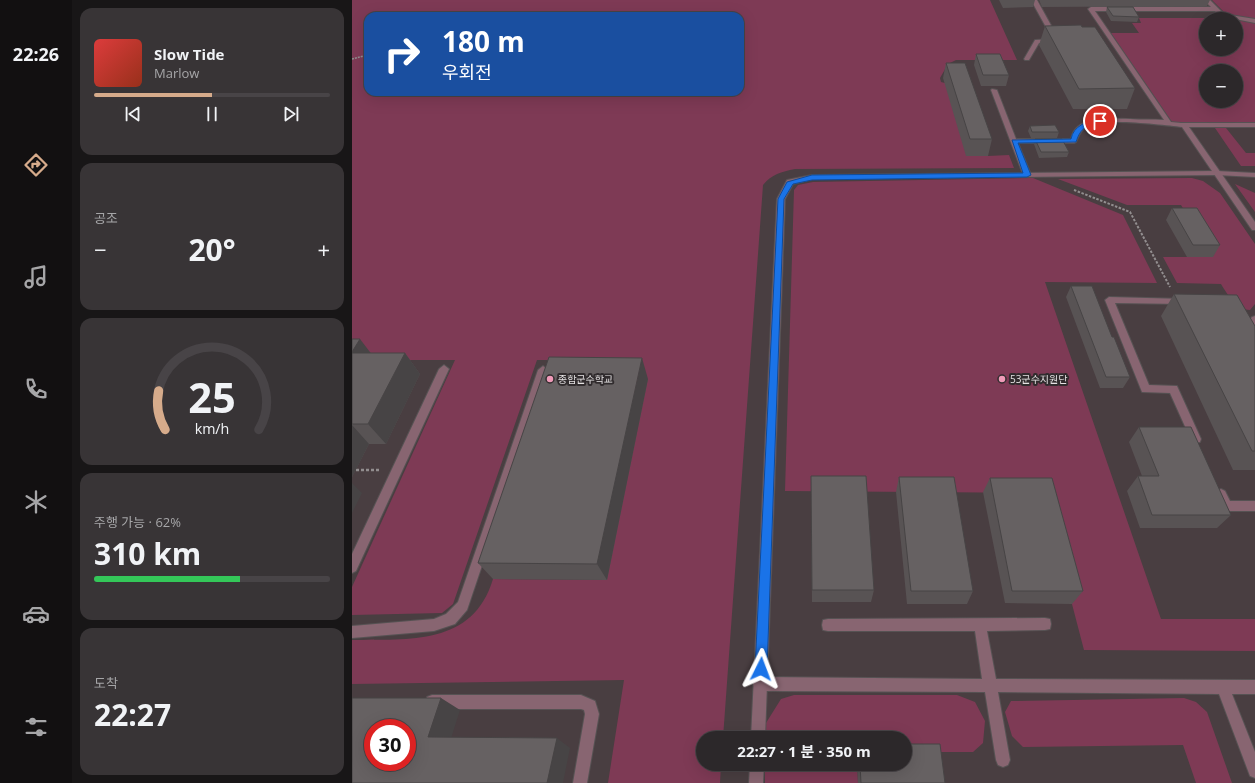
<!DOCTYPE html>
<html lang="ko">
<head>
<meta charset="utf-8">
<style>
	body { margin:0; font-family:"Open Sans","Noto Sans KR",sans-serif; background:#383436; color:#f1f3f6; height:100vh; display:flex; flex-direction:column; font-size:15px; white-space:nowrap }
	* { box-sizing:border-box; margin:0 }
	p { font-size:13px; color:#a6a6a8 }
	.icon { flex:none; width:22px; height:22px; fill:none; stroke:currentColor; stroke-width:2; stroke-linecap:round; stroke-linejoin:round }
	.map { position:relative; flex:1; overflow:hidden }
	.side { display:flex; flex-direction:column; gap:8px; padding:8px; background:#181617; width:280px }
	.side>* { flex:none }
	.hud { position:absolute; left:12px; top:12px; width:380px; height:84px; border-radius:12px; box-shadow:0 4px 16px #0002,0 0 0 1px #484447; background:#1a4fa0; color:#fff; overflow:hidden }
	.buttons { position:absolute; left:847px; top:12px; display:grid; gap:8px }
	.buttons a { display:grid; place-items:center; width:44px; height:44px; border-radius:50%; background:#2c282a; box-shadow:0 4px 16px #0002,0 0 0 1px #484447; font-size:20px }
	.speed { position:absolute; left:12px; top:719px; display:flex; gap:8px; font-size:20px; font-weight:700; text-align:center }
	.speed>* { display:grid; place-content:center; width:52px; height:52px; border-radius:50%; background:#2c282a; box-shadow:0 4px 16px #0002,0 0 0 1px #484447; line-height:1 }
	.speed .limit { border:6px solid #d22; background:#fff; color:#111 }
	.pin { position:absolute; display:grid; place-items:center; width:34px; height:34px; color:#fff; margin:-17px; border:2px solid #fff; border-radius:50%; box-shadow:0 1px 4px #0007 }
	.me { position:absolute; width:44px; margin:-22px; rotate:3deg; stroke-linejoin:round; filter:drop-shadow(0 0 3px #0008) }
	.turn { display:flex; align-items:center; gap:14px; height:84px; padding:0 12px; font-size:18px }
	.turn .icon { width:52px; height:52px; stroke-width:2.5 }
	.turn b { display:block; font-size:28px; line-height:34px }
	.big { font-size:30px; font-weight:700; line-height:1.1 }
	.side .tile { flex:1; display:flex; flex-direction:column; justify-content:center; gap:6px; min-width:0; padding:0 14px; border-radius:12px; background:#383436 }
	.side .dial { align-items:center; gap:0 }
	.dial svg { height:104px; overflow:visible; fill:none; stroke:#484447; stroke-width:7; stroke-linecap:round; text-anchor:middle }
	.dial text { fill:#f1f3f6; stroke:none }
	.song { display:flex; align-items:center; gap:12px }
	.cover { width:48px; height:48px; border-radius:6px; background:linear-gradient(135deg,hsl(0 70% 55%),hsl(10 70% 35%)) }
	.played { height:4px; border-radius:2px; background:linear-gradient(90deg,#d6ab8b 50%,#484447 50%) }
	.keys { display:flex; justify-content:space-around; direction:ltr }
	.heat { display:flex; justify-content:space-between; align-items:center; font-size:22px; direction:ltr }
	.charge { height:6px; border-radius:3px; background:linear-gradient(90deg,#34c759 62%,#484447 0) }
	.trip { position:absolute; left:344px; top:731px; width:216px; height:40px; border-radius:20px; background:#2c282a; box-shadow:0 4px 16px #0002,0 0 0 1px #484447; font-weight:700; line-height:40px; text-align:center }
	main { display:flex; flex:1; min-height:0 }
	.tab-bar { display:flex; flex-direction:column; width:72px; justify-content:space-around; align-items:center; background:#121011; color:#a6a6a8 }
	.tab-bar .icon { width:28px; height:28px }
	.tab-bar .selected { color:#d6ab8b }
	.tab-bar b { font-size:18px; color:#f1f3f6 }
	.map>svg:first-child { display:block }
	.built { fill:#493e41; fill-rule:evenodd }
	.green { fill:#7e3a55; fill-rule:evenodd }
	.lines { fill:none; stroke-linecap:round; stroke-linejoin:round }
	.service-casing { stroke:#565253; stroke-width:2 }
	.minor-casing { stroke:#565253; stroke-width:2 }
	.path-far2 { stroke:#928e8f; stroke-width:1.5; stroke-dasharray:2 1; stroke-linecap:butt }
	.path-far1 { stroke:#928e8f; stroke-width:2; stroke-dasharray:2.5 1.5; stroke-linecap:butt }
	.path { stroke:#928e8f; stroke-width:2.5; stroke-dasharray:3 2; stroke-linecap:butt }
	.service { fill:#886571; fill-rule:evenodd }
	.minor { fill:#886571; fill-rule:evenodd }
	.wall { fill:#585354 }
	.shaded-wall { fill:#474445 }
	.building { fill:#666162; stroke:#474445; fill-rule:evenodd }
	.route { fill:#1a73e8; stroke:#114b97 }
	.poi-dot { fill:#ef9ab8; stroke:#312c2e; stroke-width:1.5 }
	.labels { text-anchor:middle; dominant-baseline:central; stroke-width:4; stroke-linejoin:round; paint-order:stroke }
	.poi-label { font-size:10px; fill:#e5e2e3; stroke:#312c2e; text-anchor:start }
</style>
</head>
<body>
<main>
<nav class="tab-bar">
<b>22:26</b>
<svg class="icon selected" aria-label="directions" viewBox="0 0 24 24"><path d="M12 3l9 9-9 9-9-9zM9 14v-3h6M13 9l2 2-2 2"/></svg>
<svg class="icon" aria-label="music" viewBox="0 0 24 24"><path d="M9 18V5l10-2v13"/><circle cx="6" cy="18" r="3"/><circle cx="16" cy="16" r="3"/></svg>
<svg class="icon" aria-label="phone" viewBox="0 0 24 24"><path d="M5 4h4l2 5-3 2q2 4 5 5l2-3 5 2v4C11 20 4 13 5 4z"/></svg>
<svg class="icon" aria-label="climate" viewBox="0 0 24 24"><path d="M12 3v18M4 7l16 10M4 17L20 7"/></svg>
<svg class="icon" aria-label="car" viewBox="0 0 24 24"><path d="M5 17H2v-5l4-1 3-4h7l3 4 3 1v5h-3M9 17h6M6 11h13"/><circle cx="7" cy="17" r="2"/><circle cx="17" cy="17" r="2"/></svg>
<svg class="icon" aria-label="filters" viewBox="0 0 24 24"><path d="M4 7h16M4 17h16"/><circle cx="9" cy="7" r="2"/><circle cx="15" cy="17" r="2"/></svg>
</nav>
<section class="side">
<div class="tile">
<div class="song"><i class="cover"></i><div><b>Slow Tide</b><p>Marlow</p></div></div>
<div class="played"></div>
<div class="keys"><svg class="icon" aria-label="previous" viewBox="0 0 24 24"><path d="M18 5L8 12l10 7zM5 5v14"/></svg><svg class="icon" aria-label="pause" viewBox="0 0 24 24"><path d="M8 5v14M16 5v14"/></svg><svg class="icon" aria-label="next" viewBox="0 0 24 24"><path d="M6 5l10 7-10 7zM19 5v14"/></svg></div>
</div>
<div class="tile"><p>공조</p>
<div class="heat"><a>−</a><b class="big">20°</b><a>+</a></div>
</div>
<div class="tile dial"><svg viewBox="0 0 100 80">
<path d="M14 69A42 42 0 1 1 86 69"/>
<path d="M14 69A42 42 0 0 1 9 39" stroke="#d6ab8b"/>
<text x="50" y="56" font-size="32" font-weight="700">25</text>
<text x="50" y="72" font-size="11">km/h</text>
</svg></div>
<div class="tile"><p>주행 가능 · 62%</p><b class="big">310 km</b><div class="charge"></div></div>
<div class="tile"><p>도착</p><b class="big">22:27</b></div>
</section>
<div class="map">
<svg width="903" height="783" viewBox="0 0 903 783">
	<rect width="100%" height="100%" fill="#3b3638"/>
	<path class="built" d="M0 0H903V783H0ZM16 16H388V92H16ZM854 19H884V49H854ZM854 71H884V101H854ZM21 728H55V762H21ZM351 738H553V764H351Z"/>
	<path class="green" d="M0 0H638L665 60H604L596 64 588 78 589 82 593 83 636 156 657 155 662 168 443 169C429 172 420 174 411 185L371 738H351V764H369L368 783H256L272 680 0 684V640C57 639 121 646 141 579L255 580 211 360H185L101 604 90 613 0 615V587L103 360H0ZM16 16H388V92H16Z
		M860 0H903V19L874 14Z
		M862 15 903 21V122H820L759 33H787L780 23H789L787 18H865ZM854 19H884V49H854ZM854 71H884V101H854Z
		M863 128H874L894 153H903V166H889Z
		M681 178 771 215 805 283 693 282 809 619H903V651L732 650 691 493 433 491 442 190 446 185 461 182Z
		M840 178 851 181 868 193 903 244V304L898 310C885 310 875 294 869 284L825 283 811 257H860L829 205H775L706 179Z
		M883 184 903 193V212Z
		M442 695H605L623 702 633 721 631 743 621 752H553V738H414V723L429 699Z
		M832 698 844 702 855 712 880 783H844L831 745 671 747 660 736 653 712 659 701Z
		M413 764H505L506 783H413Z"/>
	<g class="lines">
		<defs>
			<path id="service" d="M679 0H685L706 38 705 39 700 38Z
				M852 0H858L872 14 903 19V23L868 16 863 11H743L819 122 829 123H903V127H837L903 222V230H900L830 127C810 125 750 117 734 127 728 131 727 136 724 142L722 143H666L679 175 675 177H672L639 90 640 89 645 90 664 139H719C724 114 759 119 778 119 789 120 801 119 812 120L736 9 739 7H859Z
				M683 40 701 39 704 41 701 43H687L677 60H673L672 59Z
				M757 297 833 299 834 301 830 304 763 303 797 385 825 386 849 439 848 442 844 443 840 442 818 393 790 392 753 300Z
				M903 316V325L899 330 903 336V347L900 346 889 330 900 317Z
				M92 365 97 369 4 571 0 573V554L87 369Z
				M191 366 196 370 115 610 103 624 82 631 0 638V626L82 619 94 614 106 602 186 370Z
				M869 489 873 491 878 501H903V511H875L871 510 863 494 865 491Z
				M693 618 698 619 699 624 698 629 693 630 635 631 644 679 903 680V694H880L903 752V778L898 776 867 694 646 692 658 760 656 765 651 767 646 765 644 760 633 692 408 691 403 689 401 684 403 679 408 677 630 679 623 631H476L471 630 470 625 471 620 476 619Z
				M80 695H229L243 701 247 714 235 783H221L233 714 232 710 229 709H80L75 707 73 702 75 697Z"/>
			<path id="minor" d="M865 171 903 173V177L865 175 460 179 441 184 433 199 413 738H399L425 199 435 180 460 175Z
				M398 764H412L411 783H397Z"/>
		</defs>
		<use href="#service" class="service-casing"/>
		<use href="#minor" class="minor-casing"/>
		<path class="path-far2" d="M0 59 16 55"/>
		<path class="path-far1" d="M722 190 778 212 818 287"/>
		<path class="path" d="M4 470H27"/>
		<use href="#service" class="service"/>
		<use href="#minor" class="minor"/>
	</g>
	<path class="wall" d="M647 0H683L681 7 651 8Z
		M687 0H858L855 6 690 7Z
		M755 7 787 17 785 22 759 21 754 12Z
		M693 26 783 88 775 109H721L687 45Z
		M624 54 657 75 654 86H629L622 65Z
		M594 63 640 139 636 156H614L591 78Z
		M678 126 707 132 705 138H679L676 131Z
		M683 139 717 152 715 157 687 158 682 144Z
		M820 208 868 245 861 257H835L814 220Z
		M719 286 760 337 778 377 771 388H748L714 297Z
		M822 294 903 326V470H881L809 316Z
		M0 339 19 353H53L68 374 34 444H17L0 477Z
		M296 379 255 580 141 579 126 563Z
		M787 427 879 515 865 528H788L775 491 786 476H790L777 442Z
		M459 476 522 590 519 602H460Z
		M547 477 621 591 615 604H555L544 492Z
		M638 478 731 591 720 604 653 603 631 492Z
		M505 764H553L593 783H506Z"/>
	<path class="shaded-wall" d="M8 339 24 360 0 354V352Z
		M53 353 68 374 34 444 16 424Z
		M290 358 296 379 255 580 245 564Z
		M0 425 17 444 0 477Z
		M0 483 10 493 0 513Z
		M89 698 108 710 96 748 76 737Z
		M205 738 218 748 211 783H195Z"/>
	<path class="building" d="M755 7H781L787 17 761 16Z
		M729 25 730 27H743L783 88 727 89 693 26Z
		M624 54H648L657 75H631Z
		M594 63H613L640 139H618Z
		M703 125 707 132H680L678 126Z
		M683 139H710L717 152H689Z
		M820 208H845L868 245H841Z
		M719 286H740L760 337H762L778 377H754Z
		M822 294 885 295 903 326V451H900Z
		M0 339H8L0 352Z
		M0 353H53L16 424H0Z
		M197 357 290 358 245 564 126 563Z
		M787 427H839L879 515H800L786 476H807Z
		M459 476H514L522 590H460Z
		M547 477H602L621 591H559Z
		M638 478H700L731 591H660Z
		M0 698H89L76 737 205 738 195 783H0ZM21 728H55V762H21Z
		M553 744H588L593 783H509L508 764H553Z"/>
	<path class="route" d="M748 119 750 120V122C734 126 729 127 724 142L666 143 679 175 675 177 460 180 441 184 432 199 415 669 413 673 409 675 405 673 403 669 426 199 435 182 460 175 671 173 660 140 719 139C721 126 736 120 748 119Z"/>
	<g class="poi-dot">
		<circle cx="198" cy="379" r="4"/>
		<circle cx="650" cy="379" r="4"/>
	</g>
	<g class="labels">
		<g class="poi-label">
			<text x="206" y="379">종합군수학교</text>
			<text x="658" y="379">53군수지원단</text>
		</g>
	</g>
</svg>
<div class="buttons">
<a>+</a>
<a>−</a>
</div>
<div class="speed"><div class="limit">30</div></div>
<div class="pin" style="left:748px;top:121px;background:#d93025"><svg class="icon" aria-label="arrive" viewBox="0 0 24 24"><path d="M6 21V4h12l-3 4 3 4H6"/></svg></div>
<svg class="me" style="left:409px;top:669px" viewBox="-20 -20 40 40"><path d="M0-17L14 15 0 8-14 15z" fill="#1a73e8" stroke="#fff" stroke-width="4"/></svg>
<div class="trip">22:27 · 1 분 · 350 m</div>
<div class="hud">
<div class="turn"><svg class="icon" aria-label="right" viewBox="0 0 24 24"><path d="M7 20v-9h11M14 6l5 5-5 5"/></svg><div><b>180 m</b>우회전</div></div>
</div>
</div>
</main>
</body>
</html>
